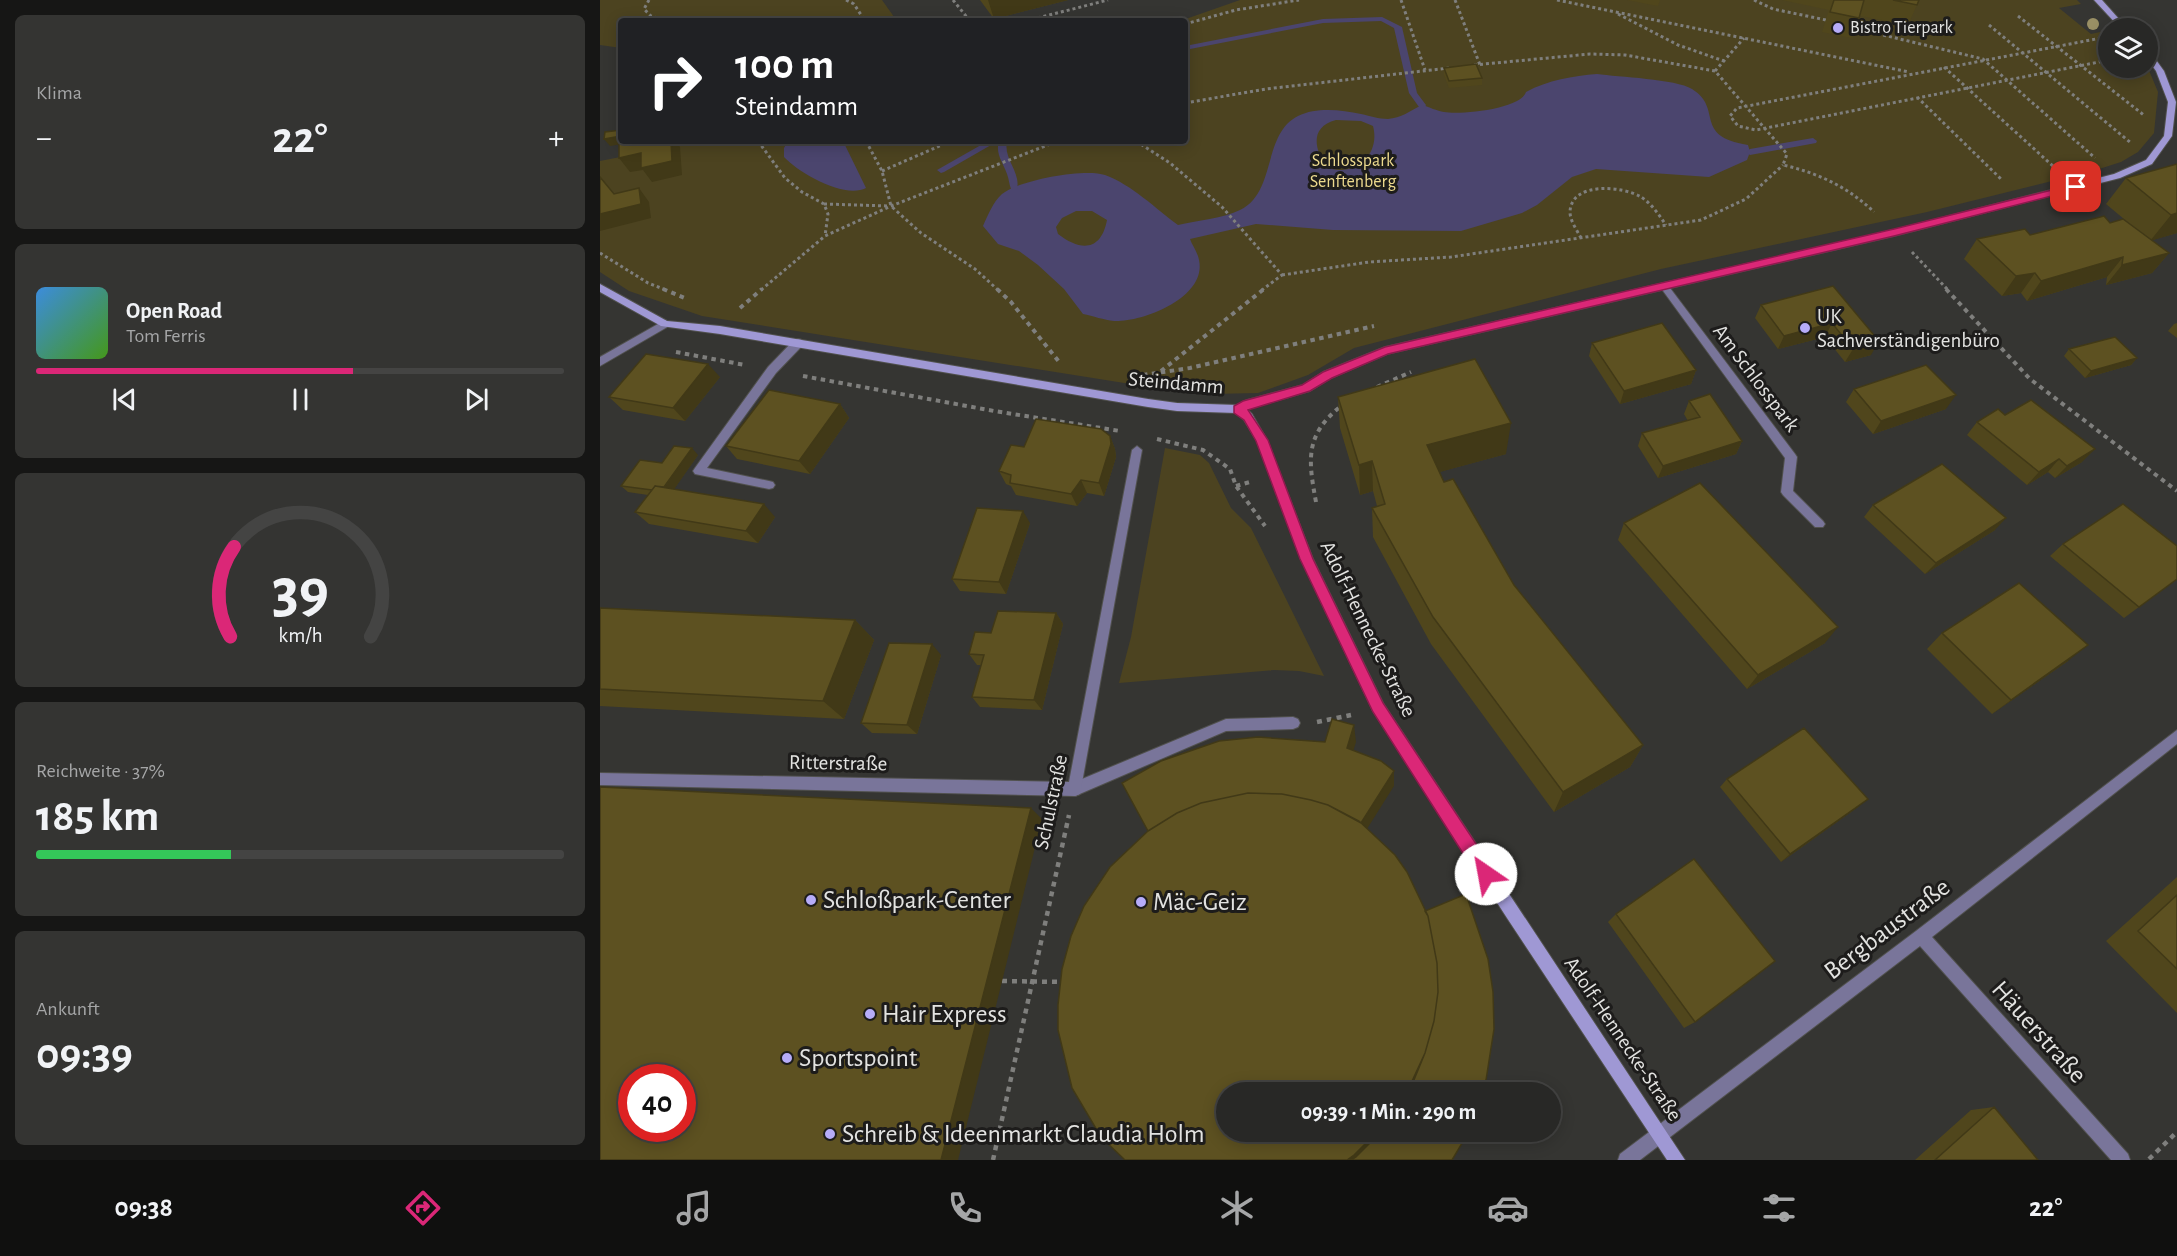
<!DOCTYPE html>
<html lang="de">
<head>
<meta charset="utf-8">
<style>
	body { margin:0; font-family:"Alegreya Sans",sans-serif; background:#343432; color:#f1f3f6; height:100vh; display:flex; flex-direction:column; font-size:22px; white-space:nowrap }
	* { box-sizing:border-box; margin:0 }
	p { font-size:20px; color:#a5a6a7 }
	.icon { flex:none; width:33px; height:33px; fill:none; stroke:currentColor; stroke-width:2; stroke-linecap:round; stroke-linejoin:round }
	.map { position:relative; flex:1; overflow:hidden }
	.sheet { display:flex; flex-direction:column; gap:15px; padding:15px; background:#161615; width:600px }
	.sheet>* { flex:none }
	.hud { position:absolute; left:18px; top:18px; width:570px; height:126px; border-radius:6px; box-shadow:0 3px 15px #0003,0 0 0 2px #444443; background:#202124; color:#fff; overflow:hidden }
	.controls { position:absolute; left:1498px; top:18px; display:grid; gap:12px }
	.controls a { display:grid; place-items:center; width:60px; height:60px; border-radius:50%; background:#282826; box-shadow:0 3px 15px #0003,0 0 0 2px #444443; font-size:30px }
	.speed { position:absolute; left:18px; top:1064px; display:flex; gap:12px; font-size:30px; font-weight:700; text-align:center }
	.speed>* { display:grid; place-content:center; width:78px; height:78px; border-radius:50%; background:#282826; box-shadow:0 3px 15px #0003,0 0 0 2px #444443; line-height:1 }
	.speed .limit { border:9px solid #d22; background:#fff; color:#111 }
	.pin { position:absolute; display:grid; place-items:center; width:51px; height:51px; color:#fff; margin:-26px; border-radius:12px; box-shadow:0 3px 9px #0006 }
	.me { position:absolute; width:66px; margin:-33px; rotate:327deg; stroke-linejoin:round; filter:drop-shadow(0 0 4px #0008) }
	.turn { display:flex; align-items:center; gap:21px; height:126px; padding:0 18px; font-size:27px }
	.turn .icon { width:78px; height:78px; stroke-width:2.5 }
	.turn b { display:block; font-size:42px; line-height:51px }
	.big { font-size:45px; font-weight:700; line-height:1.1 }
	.sheet .widget { flex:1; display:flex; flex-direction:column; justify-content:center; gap:9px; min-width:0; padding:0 21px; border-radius:9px; background:#343432 }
	.sheet .dial { align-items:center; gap:0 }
	.dial svg { height:156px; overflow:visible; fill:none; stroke:#444443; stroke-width:7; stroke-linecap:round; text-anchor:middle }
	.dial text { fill:#f1f3f6; stroke:none }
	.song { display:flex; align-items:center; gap:18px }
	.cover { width:72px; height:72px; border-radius:9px; background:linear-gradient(135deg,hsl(210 70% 55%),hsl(100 70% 35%)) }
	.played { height:6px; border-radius:3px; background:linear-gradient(90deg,#db2777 60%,#444443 60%) }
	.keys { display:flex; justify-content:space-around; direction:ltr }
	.heat { display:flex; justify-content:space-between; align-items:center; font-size:33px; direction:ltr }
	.charge { height:9px; border-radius:4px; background:linear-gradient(90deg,#34c759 37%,#444443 0) }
	.trip { position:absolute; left:616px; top:1082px; width:345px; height:60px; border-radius:30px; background:#282826; box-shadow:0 3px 15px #0003,0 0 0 2px #444443; font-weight:700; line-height:60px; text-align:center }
	.tab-bar { display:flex; height:96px; justify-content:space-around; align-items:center; background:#10100f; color:#a5a6a7 }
	.tab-bar .icon { width:42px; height:42px }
	.tab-bar .active { color:#db2777 }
	.tab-bar b { font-size:27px; color:#f1f3f6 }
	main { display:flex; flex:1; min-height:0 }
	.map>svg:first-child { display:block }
	.green { fill:#4c4320 }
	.water { fill:#4b456e; fill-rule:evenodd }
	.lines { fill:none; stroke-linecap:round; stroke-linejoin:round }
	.stream { fill:#4b456e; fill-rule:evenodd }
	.lane-casing { stroke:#51514e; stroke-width:2 }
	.street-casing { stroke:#51514e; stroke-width:2 }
	.secondary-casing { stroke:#51514e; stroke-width:2 }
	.path-far2 { stroke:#7f7f7d; stroke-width:3; stroke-dasharray:3 3; stroke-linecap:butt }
	.path-far1 { stroke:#7f7f7d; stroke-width:4; stroke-dasharray:4.5 4.5; stroke-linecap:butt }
	.path { stroke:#7f7f7d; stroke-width:4.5; stroke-dasharray:5 5; stroke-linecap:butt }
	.lane { fill:#79759a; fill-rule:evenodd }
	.street { fill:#79759a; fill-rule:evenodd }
	.secondary { fill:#9f98d4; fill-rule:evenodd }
	.path-bridge { stroke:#7f7f7d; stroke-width:4.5; stroke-dasharray:5 5; stroke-linecap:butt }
	.tree { fill:#9a9065 }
	.wall { fill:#50461c }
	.shaded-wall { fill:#413917 }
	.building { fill:#5d5121; stroke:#413917; stroke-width:1.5; fill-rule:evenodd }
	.route { fill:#db2777; stroke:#8e194d; stroke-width:1.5 }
	.poi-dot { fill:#b6acf8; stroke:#1d1c1b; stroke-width:2 }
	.labels { text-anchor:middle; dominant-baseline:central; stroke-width:6; stroke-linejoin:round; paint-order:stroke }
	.far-poi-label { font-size:18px; fill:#e3e3e1; stroke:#1d1c1b; text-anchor:start }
	.far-park-label { font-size:18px; fill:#edda8e; stroke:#1d1c1b }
	.poi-label { font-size:21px; fill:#e3e3e1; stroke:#1d1c1b; text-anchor:start }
	.street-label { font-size:21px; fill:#e3e3e1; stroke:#1d1c1b }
	.near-poi-label { font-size:26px; fill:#e3e3e1; stroke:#1d1c1b; text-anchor:start }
	.near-street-label { font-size:26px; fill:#e3e3e1; stroke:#1d1c1b }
</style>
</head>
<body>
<main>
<section class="sheet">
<div class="widget"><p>Klima</p>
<div class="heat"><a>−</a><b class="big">22°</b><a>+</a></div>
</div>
<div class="widget">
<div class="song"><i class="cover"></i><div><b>Open Road</b><p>Tom Ferris</p></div></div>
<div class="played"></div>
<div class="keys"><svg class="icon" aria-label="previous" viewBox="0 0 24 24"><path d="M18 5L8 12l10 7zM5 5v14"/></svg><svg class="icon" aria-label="pause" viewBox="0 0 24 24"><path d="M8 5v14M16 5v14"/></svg><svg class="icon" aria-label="next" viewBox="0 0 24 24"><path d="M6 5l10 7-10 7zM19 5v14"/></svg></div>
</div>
<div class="widget dial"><svg viewBox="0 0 100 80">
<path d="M14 69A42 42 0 1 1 86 69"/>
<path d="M14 69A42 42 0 0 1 16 23" stroke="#db2777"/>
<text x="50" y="56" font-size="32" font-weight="700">39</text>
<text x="50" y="72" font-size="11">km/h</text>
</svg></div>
<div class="widget"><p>Reichweite · 37%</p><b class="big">185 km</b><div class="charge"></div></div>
<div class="widget"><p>Ankunft</p><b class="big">09:39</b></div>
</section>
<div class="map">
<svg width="1577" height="1160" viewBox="0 0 1577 1160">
	<rect width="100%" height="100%" fill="#353532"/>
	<path class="green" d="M0 0H282L297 21H21V48L0 45Z
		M640 0H1477L1481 4 1459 8 1491 34 1509 30V68H1548L1558 92 1554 133 1538 152 1521 162 1496 170 1327 212 1061 269 754 348 708 375 658 393 611 394 562 389 102 316 29 291 0 272V161L51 151 52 141H585V21H580Z
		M565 448 600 455 609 463 631 508 651 528 724 676 699 671 674 670 519 683 531 637Z"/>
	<path class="water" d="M997 74C1018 77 1076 79 1092 89 1124 109 1092 136 1148 145L1150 152 1147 160 1109 177 996 169 972 177 937 205 922 213 861 231 733 230 656 224 590 239C592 245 598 253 599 260 607 297 544 322 514 321 504 320 493 316 483 314L464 289 438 265 419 251 398 244 383 226C388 215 393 202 402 194 419 180 485 168 505 175 532 185 555 208 578 225 596 221 624 218 640 210 677 192 662 134 698 116 717 107 741 110 761 114 771 116 778 119 788 119 801 118 810 111 822 105 829 107 837 111 844 112 861 115 921 109 926 92 948 80 973 76 997 74ZM736 120 761 121 773 126C781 156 753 178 726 167 714 148 710 127 736 120ZM476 211H492L507 220C501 252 480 251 458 234L456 227 462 218Z
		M188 141H243L266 188C244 199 199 173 184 157V148Z"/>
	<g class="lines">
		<path class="stream" d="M782 17 802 27 817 93 826 105 825 107H819L809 93 794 28 781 21 723 23 585 50V46L723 19Z
			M1213 138 1217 141 1216 143 1150 155 1146 152 1150 149Z
			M388 141H398L344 172 341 173 337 170Z
			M399 141H407C403 159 421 172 417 189H411C409 184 409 179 407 174 403 162 395 154 399 141Z"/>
		<defs>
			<path id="lane" d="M198 339 202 340V346L176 373 107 468 169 481 173 482 175 485 173 488 169 489 95 474 93 471 95 468 168 367 194 340Z
				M693 717 698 719 700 723 698 727 693 729 626 731 475 796 470 794 468 789 470 784 626 719Z"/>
			<path id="street" d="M1064 283 1067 284 1195 454 1197 457 1193 491 1223 521 1225 524 1223 527H1215L1183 495 1181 492 1185 458 1061 288V284Z
				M65 320 70 324 69 326 0 366V357Z
				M537 446 542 450 480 794 475 796 0 785V773L469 782 532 450Z
				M1577 730V744L1332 937 1528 1154 1530 1160H1511L1320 946 1040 1160H1018L1020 1154 1316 931Z"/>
			<path id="secondary" d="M1494 0H1502L1527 28H1520Z
				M1548 53H1551L1564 71 1576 102 1572 136 1552 164 1520 178 1294 236 787 354 731 378 710 391 647 409 652 414 667 440 713 559 783 703 1085 1160H1067L907 918 773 711 701 559 657 441 644 420 636 413 577 411 548 407 120 334 61 326 0 292V284L67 321 120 326 548 399 577 403 637 405 647 400 703 385 723 372 785 347 1294 230 1514 174 1546 160 1564 136 1568 102 1556 71 1548 60Z"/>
		</defs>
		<use href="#lane" class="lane-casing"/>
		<use href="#street" class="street-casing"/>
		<use href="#secondary" class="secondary-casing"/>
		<path class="path-far2" d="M49 0 44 9 51 16 65 21
			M246 0 254 4 265 21
			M353 0 370 21
			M801 0 825 70
			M855 0 880 65
			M957 0 1309 72
			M1154 0 1173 9 1226 20
			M1018 14 1078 45 1124 61
			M1418 16 1545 116
			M426 21 508 0
			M585 24 636 10 699 0
			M1389 25 1531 143
			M1254 28 1383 59 1495 158
			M1501 38 1137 108 1130 116 1138 126 1156 130 1509 60
			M874 65 990 54 1025 55 1115 71 1187 154 1183 165C1218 173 1248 187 1274 212
			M1344 67 1454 167
			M1115 71 1144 38
			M1317 97 1402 180
			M585 103 666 89 849 68
			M158 141 185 178 202 192 224 204 228 214 225 236
			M266 141 282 171 291 206 321 233 375 269 398 290
			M536 141 570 163 622 207 682 275 662 290
			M282 171 351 141
			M224 204 289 206
			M981 238C977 230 970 221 970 212 971 181 1023 186 1041 197 1052 204 1059 215 1066 225
			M1312 252 1348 290
			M0 253 48 283 66 290
			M682 275 769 262 851 257 1101 220 1146 199 1183 165
			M161 290 225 236 291 206 458 141"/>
		<path class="path-far1" d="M63 289 87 299
			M397 289 411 302 460 363
			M1346 289 1430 379 1577 491
			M140 308 162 289
			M76 352 145 365
			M561 371 664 289
			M543 375 590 368 774 326
			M203 376 394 411 520 431
			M777 387 811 372
			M557 439 603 450 630 469 636 486 665 526
			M636 486 650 482
			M716 502C708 459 705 435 741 406"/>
		<path class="path" d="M717 722 751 715
			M1549 1159 1577 1132
			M393 1160 469 815"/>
		<use href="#lane" class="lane"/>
		<use href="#street" class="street"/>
		<use href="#secondary" class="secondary"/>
		<path class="path-bridge" d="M402 981 465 982"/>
	</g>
	<circle class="tree" cx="1493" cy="24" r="6"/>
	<path class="wall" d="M380 0H468L394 19Z
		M1027 0H1060L1058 6Z
		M1182 0H1319L1317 5 1308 25 1260 16 1251 38 1222 32 1229 10Z
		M844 68 882 78V85L849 88 844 75Z
		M1577 164V233L1552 240 1569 253 1552 273 1506 285 1507 277 1427 301 1421 293 1402 296 1364 259 1377 239 1430 235 1510 223 1536 229 1506 204 1526 178Z
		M1233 286 1271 355 1245 362 1225 337 1178 349 1155 318 1161 305Z
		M1577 323V338L1568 331 1574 324Z
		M992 343 1096 370 1091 384 1020 404 989 356Z
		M1469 349 1537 358 1531 365 1485 378 1464 356Z
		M120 377 85 421 23 410 9 397Z
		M1254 389 1346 409 1273 434 1246 402Z
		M738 397 906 454 839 472 844 482 914 585 1043 745 1030 767 954 812 831 644 773 537 772 508 777 506 773 491 760 495 740 428Z
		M1089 401 1142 441 1136 454 1058 478 1038 446 1042 433 1088 421 1084 414Z
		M240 404 249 418 210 474 137 459 126 446Z
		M1405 415 1482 462 1455 478 1448 472 1427 485 1367 435 1377 422Z
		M510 436 515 449 516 457 504 496 487 493 477 506 416 495 411 486 406 484 399 471 424 447Z
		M98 455 74 489 175 517 158 543 49 524 35 512 48 495 28 492 21 486 62 463Z
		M1273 505 1395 530 1325 574 1264 517Z
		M430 523 406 594 360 591 352 579Z
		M1024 523 1225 643 1147 689 1018 540Z
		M1463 544 1577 579 1524 618 1450 556Z
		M0 608 255 620 274 640 244 719 0 706Z
		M456 613 463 624 442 710 380 707 372 697 381 665H377L369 654Z
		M1342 633 1468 661 1392 714 1327 649Z
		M341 655 317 734 272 733 261 723Z
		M1127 779 1258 807 1181 862 1120 787Z
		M1577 877V1013L1506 941Z
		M1016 914 1095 1022 1084 1028 1008 922Z
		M1394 1107 1438 1160H1315L1371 1110Z"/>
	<path class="shaded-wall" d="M388 0H468L394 19Z
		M21 136V141H40L10 146 4 139Z
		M71 141H76L80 147 82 175 52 182 43 170 30 172 19 158Z
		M39 188 49 202 51 218 0 231V214Z
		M1577 207V233L1550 241 1571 215Z
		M1569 253 1552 273 1506 285 1522 265Z
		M1523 257 1507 277 1427 301 1441 281Z
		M1435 273 1421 293 1402 296 1416 276Z
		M1232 323 1225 337 1178 349 1184 336Z
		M1279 341 1271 355 1245 362 1253 349Z
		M1537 358 1531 365 1485 378 1491 371Z
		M108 364 120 377 85 421 73 408Z
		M1096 370 1091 384 1020 404 1024 391Z
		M1356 395 1346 409 1273 434 1281 421Z
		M240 404 249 418 210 474 199 461Z
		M911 423 906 454 825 476 827 445Z
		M510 436 515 449 516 457 504 496 499 483Z
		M1142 441 1136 454 1058 478 1063 466Z
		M92 448 98 455 68 498 62 491Z
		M1495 449 1482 462 1455 478 1467 466Z
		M1459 459 1448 472 1427 485 1439 472Z
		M772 461 773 491 760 495 759 465Z
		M481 480 487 493 477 506 471 494Z
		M164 504 175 517 158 543 146 531Z
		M423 511 430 523 406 594 399 582Z
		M1406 518 1395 530 1325 574 1336 563Z
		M456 613 463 624 442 710 434 700Z
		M255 620 274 640 244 719 223 701Z
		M1238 627 1225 643 1147 689 1158 675Z
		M332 644 341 655 317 734 307 725Z
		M1488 645 1468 661 1392 714 1411 700Z
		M754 725 756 742 749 765 747 748Z
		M1043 745 1030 767 954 812 963 792Z
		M794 771V786L760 840 759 826Z
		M1268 799 1258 807 1181 862 1190 854Z
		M431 808 442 819 358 1160H341Z
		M778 1131H782L756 1157 752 1160H747Z"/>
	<path class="building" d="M1234 0H1264L1259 18 1230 12Z
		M1293 0H1319L1317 5Z
		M876 64 882 78 849 81 844 68Z
		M21 130V136L4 139 5 132Z
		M34 141H71L72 161 41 168V153L19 158V144Z
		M1577 164V213L1571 215 1526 178Z
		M0 177 14 194 39 188 41 204 0 214Z
		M1504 216 1510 223 1523 219 1569 253 1522 265 1523 257 1441 281 1435 273 1416 276 1377 239 1425 229 1430 235Z
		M1233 286 1279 341 1253 349 1232 323 1184 336 1161 305Z
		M1062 323 1096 370 1024 391 992 343Z
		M1515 337 1537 358 1491 371 1469 349Z
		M46 354 108 364 73 408 9 397Z
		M875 359 911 423 827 445 844 482 853 479 914 585 1043 745 963 792 833 617 772 508 785 504 772 461 759 465 738 397Z
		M1326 365 1356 395 1281 421 1254 389Z
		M169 390 240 404 199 461 126 446Z
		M1110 394 1142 441 1063 466 1042 433 1100 417 1089 401Z
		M1431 400 1495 449 1467 466 1459 459 1439 472 1377 422 1398 409 1405 415Z
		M436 419 501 429 510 436 511 444 499 483 481 480 471 494 410 483 411 475 399 471 411 445 424 447Z
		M74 446 92 448 64 487 55 486 52 490 21 486 40 460 62 463Z
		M1342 464 1406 518 1336 563 1273 505Z
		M1100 483 1238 627 1158 675 1024 523Z
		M55 486 164 504 146 531 35 512Z
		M1523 504 1577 546V579L1539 607 1463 544Z
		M377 508 423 511 399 582 352 579Z
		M1419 583 1488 645 1411 700 1342 633Z
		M0 608 255 620 223 701 0 689Z
		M398 611 456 613 434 700 372 697 384 655 369 654 375 632 391 633Z
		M289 643 332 644 307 725 261 723Z
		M732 719 754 725 747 748 781 761 794 771 761 823 728 805 711 800 682 794 648 793 601 803 577 813 548 831 522 783 561 761 619 741 658 737 725 742Z
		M1204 728 1268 799 1190 854 1127 779Z
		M0 787 431 808 341 1160H0ZM32 1077H82V1128H32Z
		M648 793 682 794 711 800 728 805 759 821 795 855 807 872 828 916 837 963 838 992 834 1021 825 1053 807 1092H627V1131H778L754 1155 747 1160H525L501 1137 472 1088 458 1030V1005L462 969 471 936 484 906 510 867 548 831 577 813 601 803Z
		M1094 859 1175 961 1095 1022 1016 914Z
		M866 894 888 959 893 992 894 1029 886 1080 882 1092H809L825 1053 834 1021 838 992 837 963 828 916 825 911Z
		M1577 895V969L1538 931Z
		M1394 1107 1438 1160H1335Z
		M782 1131H868L864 1140 852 1160H751L756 1157Z"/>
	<path class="route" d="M1476 184 1481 187 1479 189 1294 236 788 354 732 378 710 391 648 410 668 440 713 559 783 703 892 868 894 874 892 880 886 882 880 880 773 712 700 559 656 441 644 420 634 413V406L643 401 702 385 723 372 785 347 1294 229Z"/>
	<g class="poi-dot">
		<circle cx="1238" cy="28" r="6"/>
		<circle cx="1205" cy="328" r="6"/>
		<circle cx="211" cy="900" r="6"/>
		<circle cx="541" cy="902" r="6"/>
		<circle cx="270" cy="1014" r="6"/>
		<circle cx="187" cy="1058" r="6"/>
		<circle cx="230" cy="1134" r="6"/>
	</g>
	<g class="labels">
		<g class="far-poi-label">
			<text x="1250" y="28">Bistro Tierpark</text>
		</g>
		<g class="far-park-label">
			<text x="753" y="161">Schlosspark<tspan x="753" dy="21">Senftenberg</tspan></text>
		</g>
		<g class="poi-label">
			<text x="1217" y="316">UK<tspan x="1217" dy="24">Sachverständigenbüro</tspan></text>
		</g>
		<g class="street-label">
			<text transform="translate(1156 378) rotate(53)">Am Schlosspark</text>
			<text transform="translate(576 383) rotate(5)">Steindamm</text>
			<text transform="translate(768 629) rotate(64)">Adolf-Hennecke-Straße</text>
			<text transform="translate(238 763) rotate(1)">Ritterstraße</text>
			<text transform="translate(451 802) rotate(-78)">Schulstraße</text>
			<text transform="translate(1023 1039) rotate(56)">Adolf-Hennecke-Straße</text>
		</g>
		<g class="near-poi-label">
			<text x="223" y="900">Schloßpark-Center</text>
			<text x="553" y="902">Mäc-Geiz</text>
			<text x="282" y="1014">Hair Express</text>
			<text x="199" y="1058">Sportspoint</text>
			<text x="242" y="1134">Schreib &amp; Ideenmarkt Claudia Holm</text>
		</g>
		<g class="near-street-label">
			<text transform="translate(1287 929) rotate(-37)">Bergbaustraße</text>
			<text transform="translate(1439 1032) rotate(48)">Häuerstraße</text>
		</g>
	</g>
</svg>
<div class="controls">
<a><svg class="icon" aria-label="layers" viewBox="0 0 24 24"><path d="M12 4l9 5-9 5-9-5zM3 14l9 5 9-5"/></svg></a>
</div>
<div class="speed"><div class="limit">40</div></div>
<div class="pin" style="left:1476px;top:187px;background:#d93025"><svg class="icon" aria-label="arrive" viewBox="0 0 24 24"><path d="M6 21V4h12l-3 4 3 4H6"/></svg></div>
<svg class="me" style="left:886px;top:874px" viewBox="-20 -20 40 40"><circle r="19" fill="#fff"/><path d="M0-13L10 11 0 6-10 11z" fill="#db2777"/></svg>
<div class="trip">09:39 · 1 Min. · 290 m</div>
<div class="hud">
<div class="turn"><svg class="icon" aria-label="right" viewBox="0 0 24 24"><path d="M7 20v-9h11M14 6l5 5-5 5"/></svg><div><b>100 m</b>Steindamm</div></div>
</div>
</div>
</main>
<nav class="tab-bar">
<b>09:38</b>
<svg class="icon active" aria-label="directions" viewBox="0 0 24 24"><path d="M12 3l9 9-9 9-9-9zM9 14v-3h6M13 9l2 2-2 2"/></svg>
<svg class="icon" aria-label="music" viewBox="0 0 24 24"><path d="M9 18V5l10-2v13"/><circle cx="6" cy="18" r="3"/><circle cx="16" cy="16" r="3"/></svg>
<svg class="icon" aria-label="phone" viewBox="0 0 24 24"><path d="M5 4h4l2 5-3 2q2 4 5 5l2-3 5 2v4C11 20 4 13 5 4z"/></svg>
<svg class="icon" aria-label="climate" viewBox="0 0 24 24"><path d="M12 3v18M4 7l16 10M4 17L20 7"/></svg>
<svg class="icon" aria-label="car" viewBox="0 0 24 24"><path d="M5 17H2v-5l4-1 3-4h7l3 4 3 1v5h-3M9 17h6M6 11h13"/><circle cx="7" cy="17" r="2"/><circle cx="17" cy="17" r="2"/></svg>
<svg class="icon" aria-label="filters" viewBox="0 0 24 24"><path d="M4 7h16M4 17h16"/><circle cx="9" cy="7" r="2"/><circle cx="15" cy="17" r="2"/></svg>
<b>22°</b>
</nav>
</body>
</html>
